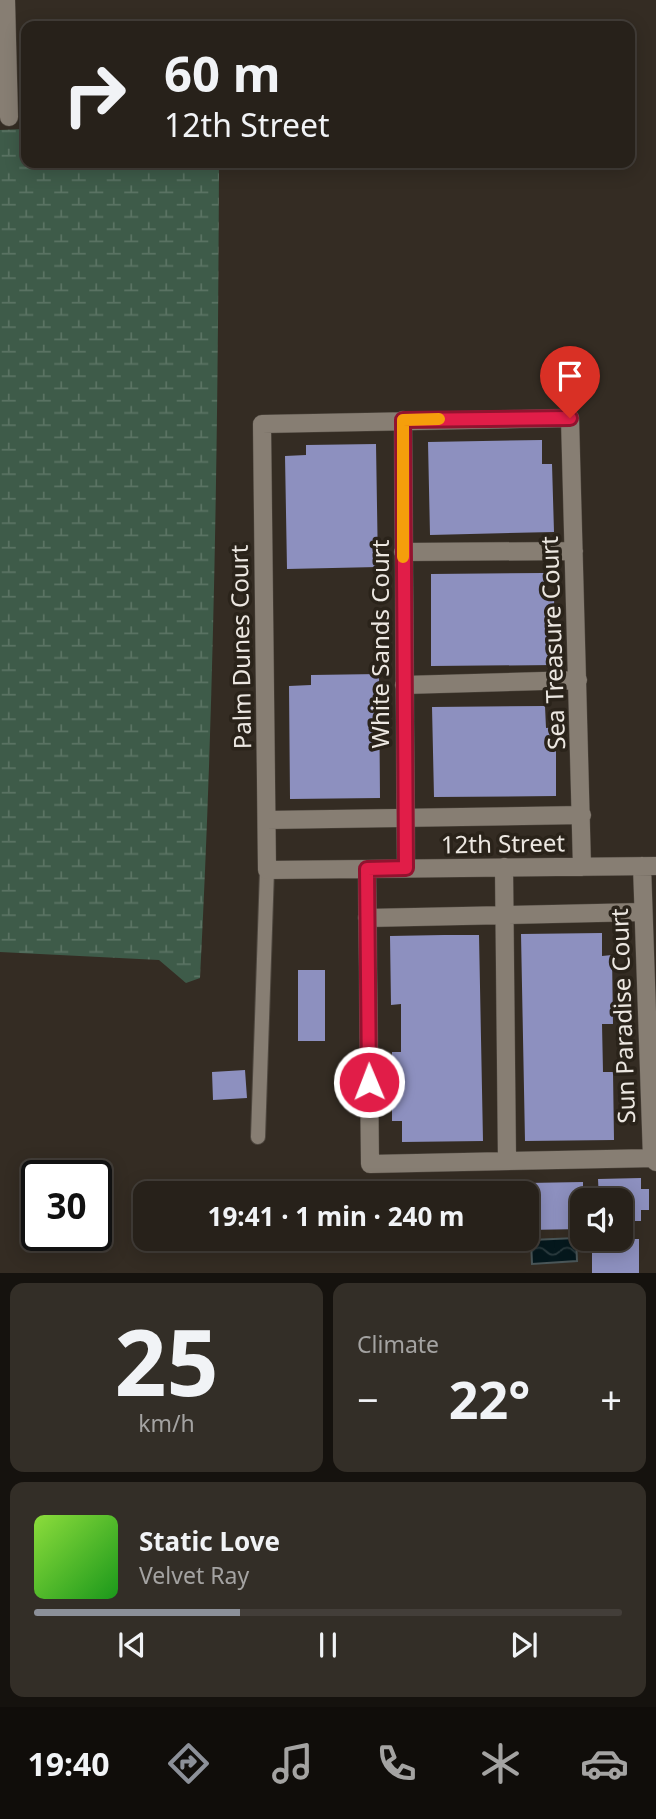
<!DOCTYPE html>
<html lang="en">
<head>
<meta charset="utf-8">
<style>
	body { margin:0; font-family:"Noto Sans",sans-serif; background:#332e27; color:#f1f3f6; height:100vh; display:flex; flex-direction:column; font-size:26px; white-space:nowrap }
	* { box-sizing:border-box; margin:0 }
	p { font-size:23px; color:#a4a3a2 }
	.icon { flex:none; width:38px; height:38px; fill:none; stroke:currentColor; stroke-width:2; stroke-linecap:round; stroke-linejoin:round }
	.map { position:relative; height:1273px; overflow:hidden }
	.panel { display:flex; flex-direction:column; gap:10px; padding:10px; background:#15120e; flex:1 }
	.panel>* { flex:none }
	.guide { position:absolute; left:21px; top:21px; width:614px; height:147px; border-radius:14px; box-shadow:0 4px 18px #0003,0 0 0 2px #433e39; background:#27211a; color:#f1f3f6; overflow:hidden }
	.fabs { position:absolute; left:570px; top:1188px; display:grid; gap:14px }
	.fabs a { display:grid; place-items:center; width:63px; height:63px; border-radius:14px; background:#27211a; box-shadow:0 4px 18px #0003,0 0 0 2px #433e39; font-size:35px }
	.speed { position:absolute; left:21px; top:1160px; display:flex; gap:14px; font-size:35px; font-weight:700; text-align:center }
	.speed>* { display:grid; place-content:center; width:91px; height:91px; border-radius:50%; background:#27211a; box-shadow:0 4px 18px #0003,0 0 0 2px #433e39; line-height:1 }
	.speed .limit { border:4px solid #111; border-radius:10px; background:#fff; color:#111 }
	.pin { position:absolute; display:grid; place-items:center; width:60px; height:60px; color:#fff; margin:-72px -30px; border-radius:50% 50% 50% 0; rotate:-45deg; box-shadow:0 0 7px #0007 }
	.pin .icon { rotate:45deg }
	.me { position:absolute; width:77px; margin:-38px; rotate:359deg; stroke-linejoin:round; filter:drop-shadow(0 0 5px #0008) }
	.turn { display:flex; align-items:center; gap:24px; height:147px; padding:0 28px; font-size:32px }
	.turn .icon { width:91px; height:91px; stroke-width:2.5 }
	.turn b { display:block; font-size:49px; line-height:60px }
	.big { font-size:52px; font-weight:700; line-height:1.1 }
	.panel .widget { flex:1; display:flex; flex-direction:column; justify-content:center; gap:10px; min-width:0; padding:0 24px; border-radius:14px; background:#332e27 }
	.panel .dial { align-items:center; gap:0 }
	.dial b { font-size:91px; line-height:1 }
	.song { display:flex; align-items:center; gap:21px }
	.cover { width:84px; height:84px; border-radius:10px; background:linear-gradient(135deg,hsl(90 70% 55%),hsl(120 70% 35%)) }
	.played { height:7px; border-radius:4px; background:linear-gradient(90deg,#8c9099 35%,#433e39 35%) }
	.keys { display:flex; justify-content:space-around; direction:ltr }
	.heat { display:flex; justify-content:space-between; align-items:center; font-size:38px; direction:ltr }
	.panel .tiles { flex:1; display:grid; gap:10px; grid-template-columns:1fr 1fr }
	.widget:last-child { grid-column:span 2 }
	.trip { position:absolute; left:133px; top:1181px; width:406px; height:70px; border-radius:14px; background:#27211a; box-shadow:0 4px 18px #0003,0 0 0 2px #433e39; font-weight:700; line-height:70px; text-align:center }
	.tab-bar { display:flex; height:112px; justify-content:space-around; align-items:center; background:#100d0a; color:#a4a3a2 }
	.tab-bar .icon { width:49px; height:49px }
	.tab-bar .on { color:#8c9099 }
	.tab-bar b { font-size:32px; color:#f1f3f6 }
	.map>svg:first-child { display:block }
	.wetland { fill:url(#wetland-marsh) }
	.water { fill:url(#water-waves); stroke:#4a5658; stroke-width:2 }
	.building { fill:#8d90bf }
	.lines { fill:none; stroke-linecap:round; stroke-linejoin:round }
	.lane-casing { stroke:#4e473f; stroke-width:16 }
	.street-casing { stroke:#4e473f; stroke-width:19 }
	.lane { stroke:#877e73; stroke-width:14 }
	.street { stroke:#877e73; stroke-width:18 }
	.route-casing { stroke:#92132f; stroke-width:18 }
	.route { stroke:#e11d48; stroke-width:12 }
	.slow { stroke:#f59e0b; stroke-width:12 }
	.labels { text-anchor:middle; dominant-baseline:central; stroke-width:7; stroke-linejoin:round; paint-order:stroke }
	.street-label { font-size:24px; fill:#ece7e1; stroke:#2a231a }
</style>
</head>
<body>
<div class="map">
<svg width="656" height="1273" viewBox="0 0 656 1273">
	<defs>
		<pattern id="wetland-marsh" width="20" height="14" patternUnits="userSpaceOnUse" patternTransform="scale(1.75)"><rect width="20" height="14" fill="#3e5b49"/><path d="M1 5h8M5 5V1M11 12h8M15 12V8" fill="none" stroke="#5a7363"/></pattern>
		<pattern id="water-waves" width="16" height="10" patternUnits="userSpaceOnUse" patternTransform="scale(1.75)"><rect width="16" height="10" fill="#05181d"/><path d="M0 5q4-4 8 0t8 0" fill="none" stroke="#2a3a3e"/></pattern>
	</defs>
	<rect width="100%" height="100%" fill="#342c23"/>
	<path class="wetland" d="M22 51H26V163H219C218 435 214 706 200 978L186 983 159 960 0 952V130L24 129Z"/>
	<path class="water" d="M576 1238 577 1261 532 1264 531 1240Z"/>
	<path class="building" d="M542 440V464H552L554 532 430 535 428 442Z
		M376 444 378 567 287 569 285 456 306 455V445Z
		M544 573V596L554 595 555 665 431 666V574Z
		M379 674 380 798 290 799 289 686 311 685V675Z
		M545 706 546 728 556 727V796L434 797 432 707Z
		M602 933V956L612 955 613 1024H602L603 1072H613L614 1140 525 1141 521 934Z
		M444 935H479L483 1141 402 1142V1121H392V1052H401V1004L391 1005 390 936Z
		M298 970H325V1041H298Z
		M245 1070 247 1098 213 1100 212 1072Z
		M641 1178V1189H649V1210H641V1221H621V1200H599L598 1179Z
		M583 1182V1229L527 1230V1183Z
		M592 1239H639V1273H592Z"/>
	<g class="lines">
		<defs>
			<path id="lane" d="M258 1137 267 870"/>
			<path id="street" d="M6 0 9 117
				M403 420 406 868
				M403 552 574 551
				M404 685 578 680
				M267 820 582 815
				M642 866 652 1158 656 1162
				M504 867 507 1160
				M582 867 570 418 262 424 267 870 656 866
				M367 869 370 1164 656 1158
				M367 918 642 912"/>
		</defs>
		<use href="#lane" class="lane-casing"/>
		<use href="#street" class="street-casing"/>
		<use href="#lane" class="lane"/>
		<use href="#street" class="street"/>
	</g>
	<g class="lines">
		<defs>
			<path id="route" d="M369 1082 367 869 406 868 403 420 570 418"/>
		</defs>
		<use href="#route" class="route-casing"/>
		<use href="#route" class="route"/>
		<path class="slow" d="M403 557V420L439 419"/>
	</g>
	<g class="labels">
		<g class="street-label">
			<text transform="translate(552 643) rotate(-92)">Sea Treasure Court</text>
			<text transform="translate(379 644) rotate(-90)">White Sands Court</text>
			<text transform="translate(240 647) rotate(-91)">Palm Dunes Court</text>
			<text transform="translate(503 843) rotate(-1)">12th Street</text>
			<text transform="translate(622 1016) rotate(-92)">Sun Paradise Court</text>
		</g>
	</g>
</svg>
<div class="fabs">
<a><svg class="icon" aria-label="sound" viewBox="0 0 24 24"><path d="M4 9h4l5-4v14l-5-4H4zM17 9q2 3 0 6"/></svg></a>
</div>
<div class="speed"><div class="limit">30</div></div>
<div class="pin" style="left:570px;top:418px;background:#d93025"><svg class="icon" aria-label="arrive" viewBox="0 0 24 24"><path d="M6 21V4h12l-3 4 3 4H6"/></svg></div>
<svg class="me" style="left:369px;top:1082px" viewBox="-20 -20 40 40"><circle r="17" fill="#e11d48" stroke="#fff" stroke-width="3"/><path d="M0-11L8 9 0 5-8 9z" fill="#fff"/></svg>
<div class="trip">19:41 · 1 min · 240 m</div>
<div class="guide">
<div class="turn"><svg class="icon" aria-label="right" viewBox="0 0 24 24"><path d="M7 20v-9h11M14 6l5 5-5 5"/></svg><div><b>60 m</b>12th Street</div></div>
</div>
</div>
<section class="panel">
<div class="tiles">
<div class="widget dial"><b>25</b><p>km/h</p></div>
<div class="widget"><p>Climate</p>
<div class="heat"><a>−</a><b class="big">22°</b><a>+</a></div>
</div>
<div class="widget">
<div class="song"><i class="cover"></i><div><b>Static Love</b><p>Velvet Ray</p></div></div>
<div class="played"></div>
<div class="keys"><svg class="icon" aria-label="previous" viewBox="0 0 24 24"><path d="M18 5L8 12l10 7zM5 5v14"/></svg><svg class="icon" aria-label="pause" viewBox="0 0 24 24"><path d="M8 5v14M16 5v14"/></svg><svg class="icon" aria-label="next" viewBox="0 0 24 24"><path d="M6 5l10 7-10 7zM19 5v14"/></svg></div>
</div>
</div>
</section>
<nav class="tab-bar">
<b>19:40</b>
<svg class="icon on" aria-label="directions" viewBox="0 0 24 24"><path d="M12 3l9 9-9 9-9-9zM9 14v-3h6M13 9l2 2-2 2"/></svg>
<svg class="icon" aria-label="music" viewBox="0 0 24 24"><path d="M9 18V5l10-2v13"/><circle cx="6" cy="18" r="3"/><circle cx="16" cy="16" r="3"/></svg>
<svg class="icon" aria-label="phone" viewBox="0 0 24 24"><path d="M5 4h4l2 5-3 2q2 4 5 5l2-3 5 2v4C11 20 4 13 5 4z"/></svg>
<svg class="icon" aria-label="climate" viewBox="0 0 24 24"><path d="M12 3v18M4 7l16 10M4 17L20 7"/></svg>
<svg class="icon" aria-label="car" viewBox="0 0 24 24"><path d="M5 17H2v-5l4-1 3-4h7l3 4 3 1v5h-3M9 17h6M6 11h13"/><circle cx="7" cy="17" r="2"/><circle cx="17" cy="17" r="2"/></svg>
</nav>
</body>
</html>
